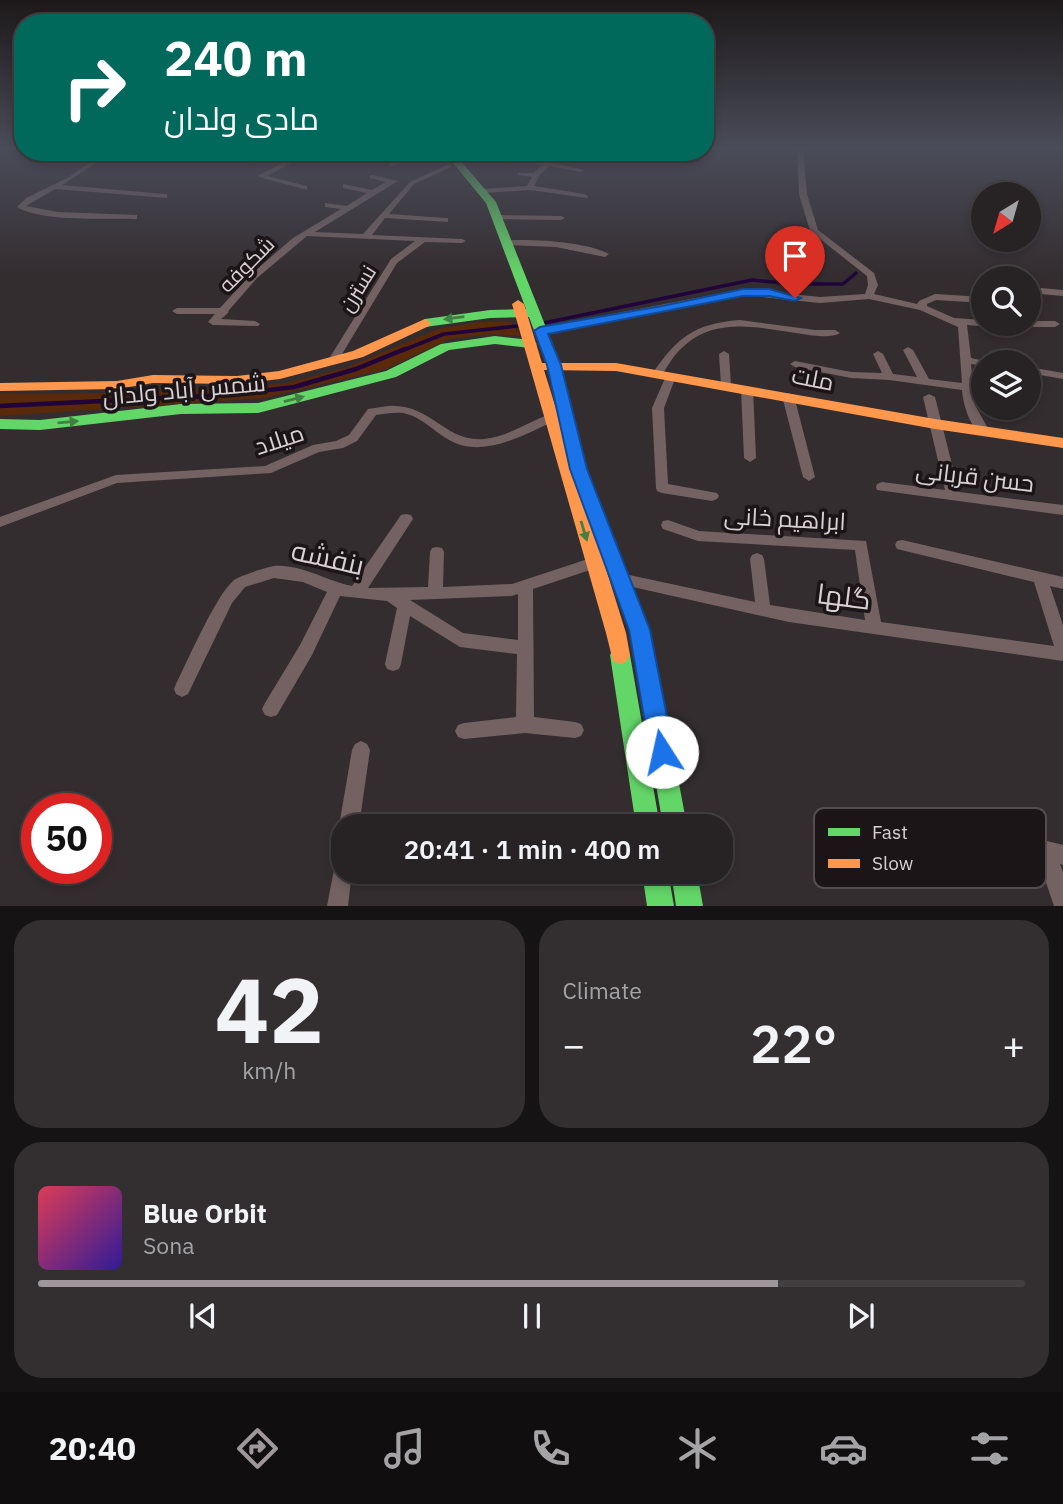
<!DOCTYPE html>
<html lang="en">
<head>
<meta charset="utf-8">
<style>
	body { margin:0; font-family:"IBM Plex Sans",Cairo,sans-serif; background:#332f31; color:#f1f3f6; height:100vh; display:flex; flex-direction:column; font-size:26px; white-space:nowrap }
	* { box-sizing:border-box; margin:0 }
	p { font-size:23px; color:#a4a4a6 }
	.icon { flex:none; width:38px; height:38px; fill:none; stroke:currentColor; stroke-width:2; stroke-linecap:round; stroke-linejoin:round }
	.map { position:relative; height:906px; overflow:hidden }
	.details { display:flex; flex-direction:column; gap:14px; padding:14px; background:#151314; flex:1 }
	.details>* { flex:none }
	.hud { position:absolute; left:14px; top:14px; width:700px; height:147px; border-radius:28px; box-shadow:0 4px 10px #0003,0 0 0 2px #433f41; background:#00695c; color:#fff; overflow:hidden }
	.needle { width:46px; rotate:217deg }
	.controls { position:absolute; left:971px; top:182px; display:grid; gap:14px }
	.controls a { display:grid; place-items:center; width:70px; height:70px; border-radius:50%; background:#272224; box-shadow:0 4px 10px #0003,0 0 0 2px #433f41; font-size:35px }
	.speed { position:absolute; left:21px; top:793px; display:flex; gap:14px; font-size:35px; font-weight:700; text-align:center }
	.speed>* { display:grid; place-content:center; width:91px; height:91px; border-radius:50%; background:#272224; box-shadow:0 4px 10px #0003,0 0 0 2px #433f41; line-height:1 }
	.speed .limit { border:10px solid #d22; background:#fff; color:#111 }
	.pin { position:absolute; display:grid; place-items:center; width:60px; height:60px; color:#fff; margin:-72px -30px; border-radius:50% 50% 50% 0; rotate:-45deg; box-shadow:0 0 7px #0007 }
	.pin .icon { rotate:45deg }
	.me { position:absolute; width:77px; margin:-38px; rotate:350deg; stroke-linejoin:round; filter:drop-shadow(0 0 5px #0008) }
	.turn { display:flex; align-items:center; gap:24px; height:147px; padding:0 35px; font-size:32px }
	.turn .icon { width:91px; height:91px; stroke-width:2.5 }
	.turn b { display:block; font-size:49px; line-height:60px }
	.big { font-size:52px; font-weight:600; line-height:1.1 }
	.details .card { flex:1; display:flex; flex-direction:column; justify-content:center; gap:10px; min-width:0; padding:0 24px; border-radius:28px; background:#332f31 }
	.details .dial { align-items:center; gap:0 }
	.dial b { font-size:91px; line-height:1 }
	.song { display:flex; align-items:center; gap:21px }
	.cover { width:84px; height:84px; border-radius:10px; background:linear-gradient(135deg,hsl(350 70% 55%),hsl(250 70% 35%)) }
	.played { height:7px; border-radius:4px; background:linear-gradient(90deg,#9f979b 75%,#433f41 75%) }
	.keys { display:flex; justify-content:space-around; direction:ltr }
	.heat { display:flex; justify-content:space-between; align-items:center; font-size:38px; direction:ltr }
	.details .tiles { flex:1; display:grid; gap:14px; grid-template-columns:1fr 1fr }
	.card:last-child { grid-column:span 2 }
	.trip { position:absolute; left:331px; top:814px; width:402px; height:70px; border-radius:28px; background:#272224; box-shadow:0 4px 10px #0003,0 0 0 2px #433f41; font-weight:600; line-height:70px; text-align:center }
	.tabs { display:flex; height:112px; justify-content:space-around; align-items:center; background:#100e0e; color:#a4a4a6 }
	.tabs .icon { width:49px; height:49px }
	.tabs .on { color:#9f979b }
	.tabs b { font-size:32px; color:#f1f3f6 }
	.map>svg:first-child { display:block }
	.green { fill:#5a290a }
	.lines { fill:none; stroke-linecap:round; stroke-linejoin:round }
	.stream-far1 { stroke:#20043b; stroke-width:3.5 }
	.stream { stroke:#20043b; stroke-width:4.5 }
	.street { fill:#746262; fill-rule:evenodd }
	.fast { fill:#63d668; fill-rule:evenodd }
	.slow { fill:#ff974d; fill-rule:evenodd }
	.oneway { fill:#437f44 }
	.route { fill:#1a73e8; stroke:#114b97; stroke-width:2 }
	.labels { text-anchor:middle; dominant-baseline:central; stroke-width:7; stroke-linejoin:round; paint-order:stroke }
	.far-street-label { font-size:21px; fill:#d9d0d4; stroke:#1b1517 }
	.street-label { font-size:24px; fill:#d9d0d4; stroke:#1b1517 }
	.near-street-label { font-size:28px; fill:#d9d0d4; stroke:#1b1517 }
	.key { fill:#1b1517; stroke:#544d50; stroke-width:2 }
	.key-label { font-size:19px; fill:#d9d0d4 }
</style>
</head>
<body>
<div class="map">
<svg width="1063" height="906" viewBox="0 0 1063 906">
	<rect width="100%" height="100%" fill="#342d30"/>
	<path class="green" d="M479 322H511L521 336 492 334 449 339 386 369 264 398 0 416V394L117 393 283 384 345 368 438 329Z"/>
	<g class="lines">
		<path class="stream-far1" d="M544 323 752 280 793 284H843L856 273
			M401 351 444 334 518 326"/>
		<path class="stream" d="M0 406 228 395 294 387 356 369 405 349"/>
		<path class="street" d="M797 149H803L807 194 818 230 874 273 878 285 874 294 917 304 919 301 935 294 984 297V303L936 300 927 304V306L954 318 984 320V324H1029V321H1055L1060 324 1055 327H991L967 325 971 358 989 362H984V366L971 364 973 384 984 386V392L973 391 975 405 990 432 988 435 984 436C970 429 963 404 962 390L889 380 851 378 795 367 790 364 795 361 851 372 882 373 873 354 878 351 883 354 893 374 917 377 903 350 908 347 913 350 929 379 962 383 958 327 920 310 869 299 820 303 743 295 540 334 535 331 540 328 743 289 820 297 865 294 868 285 867 276 810 231 799 194Z
			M105 152H113L62 185 164 194H167V198L55 189 26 206 58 212 137 215V219H134C105 218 41 222 17 207L26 198 69 177Z
			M146 152H160L187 159 184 161Z
			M279 152H312L267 176 307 186V190L259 177V175L296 156Z
			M350 152H359L341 160 336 159Z
			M428 152H439L391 166 388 164Z
			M459 152H471L452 158 449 156Z
			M556 152H563L552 163 584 170 581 172 549 166 539 176 534 186 584 194 588 196 587 198 530 190 483 193 479 191 483 189 527 186 532 177 518 175V173H534L542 165 522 161V159L546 162Z
			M449 164 452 166 451 167 414 184 389 214 445 218H448V222L385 218 372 235 462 239 466 241 462 243 425 242 397 263 336 364H328L327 362 391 259 415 241 307 236 257 278 229 310 228 313 221 319 255 321 260 324 258 326 213 325 208 322 215 314H177L172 311 177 308H220L251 274 293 238 341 209 325 207V203L347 206 367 193 343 188V184L372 190 386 182 370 178V176L372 175 398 181 315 232 363 234 410 182Z
			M494 215 561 216 565 218 561 220 497 219 493 217Z
			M503 241C528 238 588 242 609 254L605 257 556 247 506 245H503Z
			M1029 287 1063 290V296L1029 293Z
			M740 320 815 330H835L840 333C832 338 818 336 809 335 767 330 719 314 684 346 674 354 668 366 661 376L657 377 652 374C678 337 693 324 740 320Z
			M724 351 729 354 731 385 726 388 721 385 719 354Z
			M1029 367 1063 373V379L1029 373Z
			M671 373 676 376 664 408 668 484 717 493 719 496 717 499 712 501 662 493 657 491 656 488 652 408 666 376Z
			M747 386 753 389 756 458 750 462 744 458 741 389Z
			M788 393 794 396 815 477 809 481 803 477 782 396Z
			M929 394 935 397 959 492 1063 505V515L877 490 876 487 877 484 882 482 945 490 923 397Z
			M388 406C431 403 445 443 484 439 508 437 529 421 551 414L557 418 555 421C529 432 501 449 472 447 442 445 429 418 403 413 394 412 384 414 376 415L357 441 343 448 319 452 271 473 117 483 0 527V517L116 475 265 466 313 445 336 441 349 435 368 409Z
			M406 514 411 515 413 519 368 588 428 587 430 552 432 548 437 547 442 548 444 552 443 587 512 584 594 557 599 559 601 563 599 567 533 589 534 717 575 722 581 724 584 730 581 736 575 738 525 733 464 739 458 737 455 731 458 725 464 723 516 717 517 654 460 647 410 616 401 664 399 669 393 671 387 669 385 664 397 608 387 601 340 596 312 655 277 715 271 717 265 715 262 709 265 703 300 645 327 592 303 582 274 578 245 587 232 603 188 694 182 697 176 694 174 689 176 684C188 660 216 595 234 580 239 576 267 567 274 566 302 564 326 581 352 586L401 515ZM518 594V640L463 633 410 600 512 596Z
			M668 520 699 531 866 541 881 622 1054 646 1034 582 897 549 895 545 897 541 902 540 1063 577V589L1050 586 1063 625V661L789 622 615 583 613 579 615 575 620 573 755 602 750 559 752 555 757 553 762 555 764 559 770 605 865 620 855 550 698 541 663 529 661 525 663 521Z
			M361 741 367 744 370 750 359 826H343V833L339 826 352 750 355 744Z
			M1003 830 1063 845V865L1060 864 1063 872V906H1054L1038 859 996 847 993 840 996 833Z
			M343 856V872H352L348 906H327L336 859Z"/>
		<path class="fast" d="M444 152H453L496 202 561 365 587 469 650 630 687 826H663L630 630 571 469 547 365 529 317 490 318 425 327 419 323 425 319 490 310 526 309 486 203Z
			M495 336 530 340 537 344 530 348 495 344 449 350 396 377 258 413 181 414 40 430 0 429V419L40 420 181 404 258 403 386 371 441 344Z
			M620 646 627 649 630 655 660 826H636L610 655 613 649Z
			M642 872H668L674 906H647Z
			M671 872H697L703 906H676Z"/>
		<path class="slow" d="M518 300 524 304 542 363H616L935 419 1063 438V448L935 429 616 371 544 370 626 633 630 655 627 661 620 664 613 661 606 633 512 304Z
			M425 319 431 323 429 326 363 357 280 379 237 384 153 383 117 389 0 391V383L117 381 153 375 237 376 279 371 353 351Z"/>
	</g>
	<defs><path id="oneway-solid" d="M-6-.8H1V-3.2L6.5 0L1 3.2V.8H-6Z" transform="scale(1.75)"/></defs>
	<g class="oneway">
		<use href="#oneway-solid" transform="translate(454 318) rotate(173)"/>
		<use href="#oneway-solid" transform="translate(294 399) rotate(-14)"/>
		<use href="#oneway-solid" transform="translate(68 422) rotate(-5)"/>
		<use href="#oneway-solid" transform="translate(584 531) rotate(73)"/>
	</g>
	<linearGradient id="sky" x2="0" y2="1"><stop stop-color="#1d191a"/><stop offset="0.54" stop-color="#4a4c59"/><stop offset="1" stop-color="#4a4c59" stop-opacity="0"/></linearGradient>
	<rect width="1063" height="275" fill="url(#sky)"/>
	<path class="route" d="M743 289H769L801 298 795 301 769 296H743L548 334 561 365 587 469 650 630 674 752 670 761 662 764 654 761 650 752 629 630 570 469 547 365 534 331 540 327 662 306Z"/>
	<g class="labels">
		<g class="far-street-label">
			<text transform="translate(246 264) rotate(-45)">شکوفه</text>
			<text transform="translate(357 288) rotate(-58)">نسترن</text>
		</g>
		<g class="street-label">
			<text transform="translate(813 378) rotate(11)">ملت</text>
			<text transform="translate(184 389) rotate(-5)">شمس آباد ولدان</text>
			<text transform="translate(279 439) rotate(-18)">میلاد</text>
			<text transform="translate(975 476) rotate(7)">حسن قربانی</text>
			<text transform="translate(785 518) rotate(3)">ابراهیم خانی</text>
		</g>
		<g class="near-street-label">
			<text transform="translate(328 557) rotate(13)">بنفشه</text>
			<text transform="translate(844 596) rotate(7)">گلها</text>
		</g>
	</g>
	<rect x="814" y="808" width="232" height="80" rx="10" class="key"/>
	<rect x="828" y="828" width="32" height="8" fill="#63d668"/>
	<rect x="828" y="859" width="32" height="9" fill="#ff974d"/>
	<g class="key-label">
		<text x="872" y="839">Fast</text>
		<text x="872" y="870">Slow</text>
	</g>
</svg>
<div class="controls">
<a><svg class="needle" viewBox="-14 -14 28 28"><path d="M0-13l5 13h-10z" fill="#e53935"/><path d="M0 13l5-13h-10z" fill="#a4a4a6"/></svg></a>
<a><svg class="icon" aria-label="search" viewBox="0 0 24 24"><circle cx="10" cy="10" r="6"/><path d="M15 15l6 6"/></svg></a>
<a><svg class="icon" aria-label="layers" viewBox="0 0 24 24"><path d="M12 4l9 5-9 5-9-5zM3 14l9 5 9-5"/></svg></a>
</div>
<div class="speed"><div class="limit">50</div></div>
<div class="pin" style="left:795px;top:298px;background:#d93025"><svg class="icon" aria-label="arrive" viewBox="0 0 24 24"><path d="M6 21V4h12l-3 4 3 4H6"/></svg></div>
<svg class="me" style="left:662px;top:752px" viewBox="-20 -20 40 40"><circle r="19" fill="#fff"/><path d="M0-13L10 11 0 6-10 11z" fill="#1a73e8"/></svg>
<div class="trip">20:41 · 1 min · 400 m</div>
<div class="hud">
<div class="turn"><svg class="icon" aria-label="right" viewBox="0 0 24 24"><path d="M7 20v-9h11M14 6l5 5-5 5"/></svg><div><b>240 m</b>مادی ولدان</div></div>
</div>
</div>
<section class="details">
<div class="tiles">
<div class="card dial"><b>42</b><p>km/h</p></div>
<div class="card"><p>Climate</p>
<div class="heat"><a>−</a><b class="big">22°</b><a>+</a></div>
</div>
<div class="card">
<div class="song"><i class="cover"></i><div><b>Blue Orbit</b><p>Sona</p></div></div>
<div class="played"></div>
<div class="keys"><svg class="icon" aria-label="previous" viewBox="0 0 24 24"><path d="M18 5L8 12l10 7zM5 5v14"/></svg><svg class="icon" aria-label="pause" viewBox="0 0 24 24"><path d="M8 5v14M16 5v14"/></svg><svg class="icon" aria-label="next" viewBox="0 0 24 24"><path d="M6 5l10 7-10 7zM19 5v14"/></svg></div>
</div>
</div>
</section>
<nav class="tabs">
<b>20:40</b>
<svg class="icon on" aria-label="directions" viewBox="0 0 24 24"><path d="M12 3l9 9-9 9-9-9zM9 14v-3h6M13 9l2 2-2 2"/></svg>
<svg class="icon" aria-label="music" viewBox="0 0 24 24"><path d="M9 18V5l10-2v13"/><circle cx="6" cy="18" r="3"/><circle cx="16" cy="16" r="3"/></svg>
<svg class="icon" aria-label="phone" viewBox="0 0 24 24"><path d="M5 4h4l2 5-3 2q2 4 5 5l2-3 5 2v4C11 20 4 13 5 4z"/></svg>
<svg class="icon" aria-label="climate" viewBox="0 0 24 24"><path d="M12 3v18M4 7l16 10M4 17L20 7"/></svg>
<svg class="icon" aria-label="car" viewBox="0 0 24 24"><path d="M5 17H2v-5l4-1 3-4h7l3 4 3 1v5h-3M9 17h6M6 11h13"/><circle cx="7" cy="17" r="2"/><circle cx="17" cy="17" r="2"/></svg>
<svg class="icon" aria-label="filters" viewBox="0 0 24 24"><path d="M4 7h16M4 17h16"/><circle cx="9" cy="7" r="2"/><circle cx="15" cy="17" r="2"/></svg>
</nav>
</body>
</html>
